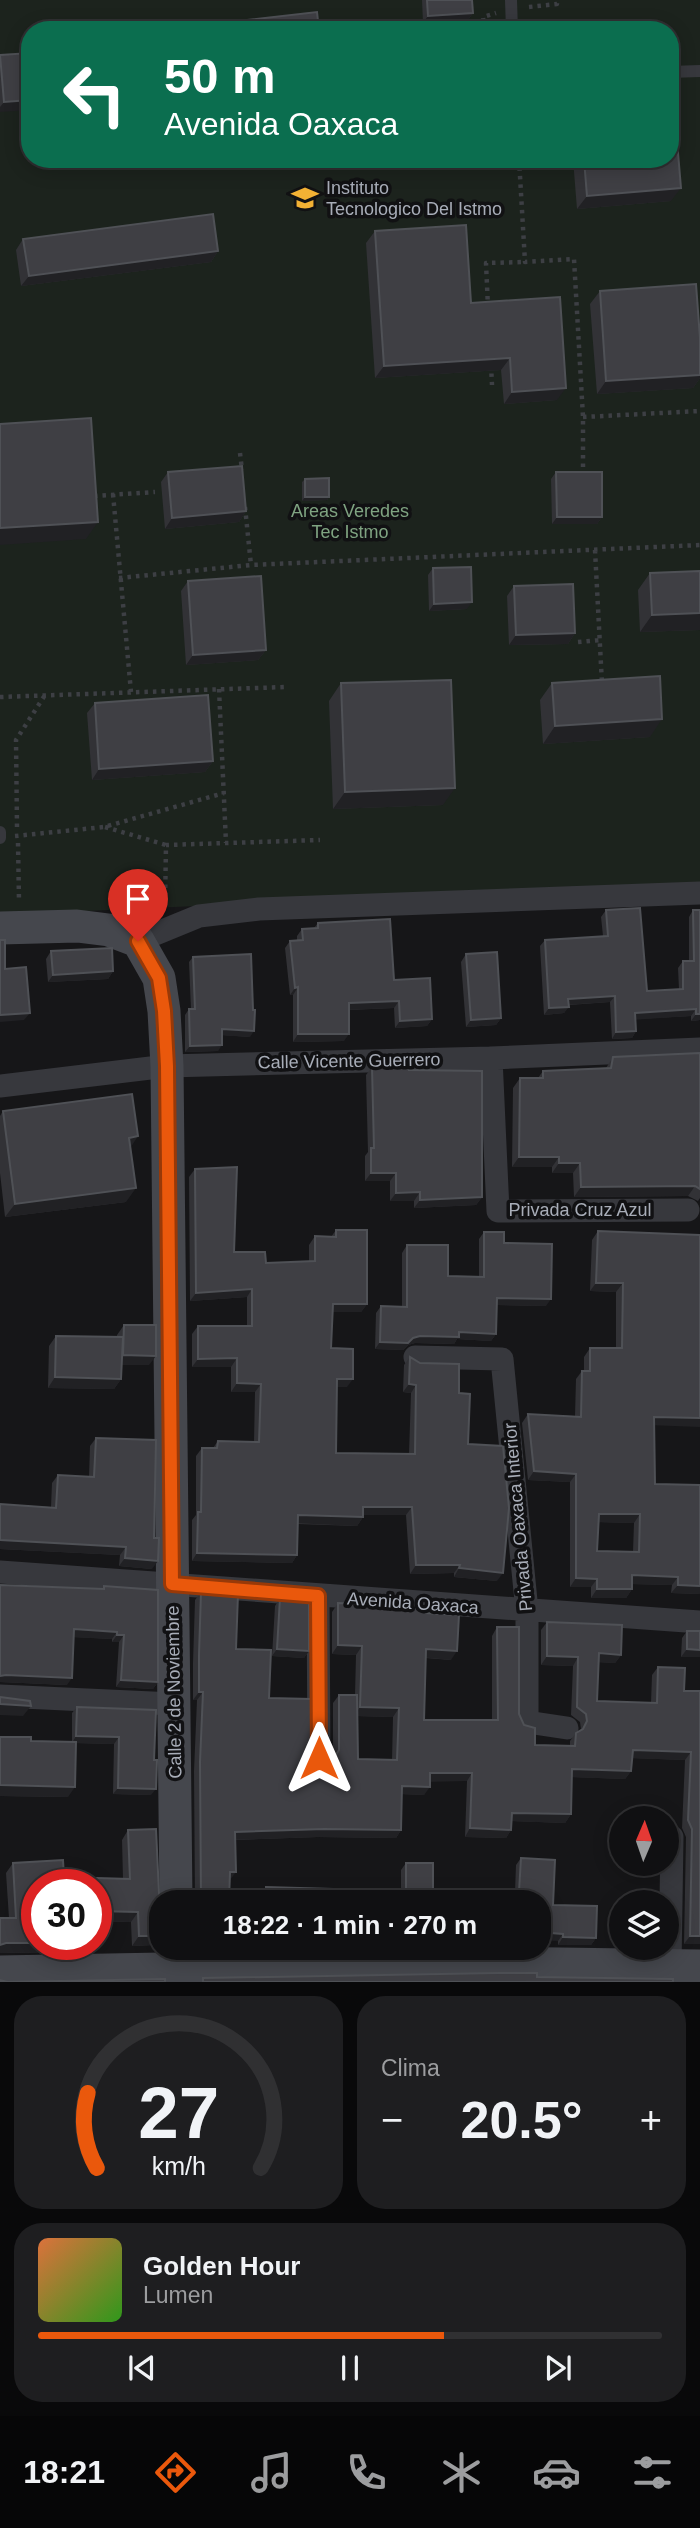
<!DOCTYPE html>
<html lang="es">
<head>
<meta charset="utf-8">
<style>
	body { margin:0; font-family:Helvetica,sans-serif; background:#1e1e20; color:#f1f3f6; height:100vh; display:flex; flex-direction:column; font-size:26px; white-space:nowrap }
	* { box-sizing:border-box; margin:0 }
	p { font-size:23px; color:#9c9d9f }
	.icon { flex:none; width:38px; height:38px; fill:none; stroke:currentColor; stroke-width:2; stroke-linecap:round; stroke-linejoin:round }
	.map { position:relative; height:1982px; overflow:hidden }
	.drawer { display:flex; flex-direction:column; gap:14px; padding:14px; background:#09090a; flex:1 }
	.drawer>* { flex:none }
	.top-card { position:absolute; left:21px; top:21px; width:658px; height:147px; border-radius:28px; box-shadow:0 4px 18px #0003,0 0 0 2px #303032; background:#0b6e4f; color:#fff; overflow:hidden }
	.needle { width:46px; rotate:2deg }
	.tools { position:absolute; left:609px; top:1806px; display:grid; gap:14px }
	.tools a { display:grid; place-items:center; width:70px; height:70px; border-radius:50%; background:#101012; box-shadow:0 4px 18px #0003,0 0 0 2px #303032; font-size:35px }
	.speed { position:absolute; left:21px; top:1869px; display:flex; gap:14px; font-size:35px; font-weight:700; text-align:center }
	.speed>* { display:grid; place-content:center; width:91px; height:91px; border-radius:50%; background:#101012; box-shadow:0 4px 18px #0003,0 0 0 2px #303032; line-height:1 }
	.speed .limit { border:10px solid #d22; background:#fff; color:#111 }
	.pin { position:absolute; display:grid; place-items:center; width:60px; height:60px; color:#fff; margin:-72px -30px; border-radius:50% 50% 50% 0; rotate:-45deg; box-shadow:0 0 7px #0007 }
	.pin .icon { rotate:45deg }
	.me { position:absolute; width:77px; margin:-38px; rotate:0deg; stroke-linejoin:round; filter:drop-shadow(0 0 5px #0008) }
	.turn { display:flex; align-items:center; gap:24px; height:147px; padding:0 28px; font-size:32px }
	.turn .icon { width:91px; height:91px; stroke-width:2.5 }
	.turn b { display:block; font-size:49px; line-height:60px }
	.big { font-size:52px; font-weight:600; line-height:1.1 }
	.drawer .card { flex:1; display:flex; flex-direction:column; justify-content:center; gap:10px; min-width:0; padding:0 24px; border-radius:28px; background:#1e1e20 }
	.drawer .dial { align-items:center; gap:0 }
	.dial svg { height:182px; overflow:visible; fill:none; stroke:#303032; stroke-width:7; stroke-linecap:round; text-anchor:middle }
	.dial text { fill:#f1f3f6; stroke:none }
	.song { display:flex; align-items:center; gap:21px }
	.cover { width:84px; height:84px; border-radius:10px; background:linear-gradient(135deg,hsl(20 70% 55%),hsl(110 70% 35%)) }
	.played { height:7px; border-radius:4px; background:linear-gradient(90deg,#ea580c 65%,#303032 65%) }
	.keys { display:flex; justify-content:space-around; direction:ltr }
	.heat { display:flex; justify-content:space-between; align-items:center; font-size:38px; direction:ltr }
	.drawer .tiles { flex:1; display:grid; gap:14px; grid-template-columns:1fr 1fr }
	.card:last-child { grid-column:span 2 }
	.trip { position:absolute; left:149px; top:1890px; width:402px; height:70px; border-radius:28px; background:#101012; box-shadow:0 4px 18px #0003,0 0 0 2px #303032; font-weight:600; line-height:70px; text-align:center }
	.menu { display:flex; height:112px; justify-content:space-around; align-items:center; background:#060607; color:#9c9d9f }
	.menu .icon { width:49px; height:49px }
	.menu .on { color:#ea580c }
	.menu b { font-size:32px; color:#f1f3f6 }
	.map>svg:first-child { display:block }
	.green { fill:#1c231d; fill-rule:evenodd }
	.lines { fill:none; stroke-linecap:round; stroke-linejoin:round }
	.path { stroke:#3d3f44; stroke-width:4.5; stroke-dasharray:3.5 5; stroke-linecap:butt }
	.lane { stroke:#37383d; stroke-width:12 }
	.street { stroke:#37383d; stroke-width:23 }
	.secondary { stroke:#45474d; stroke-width:33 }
	.wall { fill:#323236; fill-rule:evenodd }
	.shaded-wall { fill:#212124 }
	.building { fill:#3f3f44; stroke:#4f5156; stroke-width:2; fill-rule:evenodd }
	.route-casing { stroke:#983908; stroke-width:18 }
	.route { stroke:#ea580c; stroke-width:12 }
	.labels { text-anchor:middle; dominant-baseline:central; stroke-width:7; stroke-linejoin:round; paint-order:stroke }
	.poi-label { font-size:18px; fill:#a8adb8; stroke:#111113; text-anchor:start }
	.park-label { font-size:18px; fill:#7fa381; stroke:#111113 }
	.street-label { font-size:18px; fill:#a8adb8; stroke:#111113 }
</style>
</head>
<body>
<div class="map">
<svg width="700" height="1982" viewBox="0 0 700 1982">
	<rect width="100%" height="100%" fill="#161618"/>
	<path class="green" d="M0 0H700V883L0 915ZM30 30H670V159H30Z"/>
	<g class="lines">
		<path class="path" d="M529 7 557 4V0
			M484 30 483 17 496 13
			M519 159 525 262 574 259 583 417V476
			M488 308 486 263 525 262
			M491 365 492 385
			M583 417 700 411
			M240 453 242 470
			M113 494 131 692
			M94 496 155 492
			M245 507 251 565
			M595 550 602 684
			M119 578 251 565 700 545
			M578 642 600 640
			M219 689 226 843
			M0 697 285 687
			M17 827 16 740 45 695
			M105 827 166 845
			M15 836 104 827 224 793
			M18 843 19 901
			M165 905 166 845 320 840"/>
		<path class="lane" d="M511 0 512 30
			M670 72 700 71
			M0 832V838"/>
		<path class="street" d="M138 941 199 916 259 909 700 893
			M491 1058 498 1211 688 1210
			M0 1086 167 1066 491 1058 700 1049
			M415 1357 502 1359 527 1611V1722L567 1728
			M0 1572 700 1622
			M318 1596 319 1758
			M0 1696 174 1704
			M670 1966 672 1837"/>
		<path class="secondary" d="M0 928 77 926 109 930 138 941 159 978 164 1011 167 1066 176 1902
			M0 1972 491 1963 700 1966"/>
	</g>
	<path class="wall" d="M422 0H472L473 13 468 20 423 23Z
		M239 21 319 30H233Z
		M30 53 0 112V55Z
		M573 159H670L671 201 577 209Z
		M375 231 471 303 557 400 504 404 501 370 375 378 366 243Z
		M23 239 218 251 211 262 21 286 16 250Z
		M600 291 700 338V378L693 388 597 394 590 304Z
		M168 472 246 511 239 522 165 529 161 482Z
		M556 472 602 517 597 524H552L551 479Z
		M305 479 329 497 327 500 302 501V482Z
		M433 568 467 609 429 611 428 575Z
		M700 571V630L640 632 638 590 650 573Z
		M188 581 266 650 258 660 186 665 181 591Z
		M514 586 575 633 568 644 509 645 507 596Z
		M341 683 443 805 333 809 329 701Z
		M552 683 650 737 543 744 540 700Z
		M95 703 213 761 205 772 92 780 87 713Z
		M606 910 647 991 679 989 678 968 683 961H689V917L693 910 700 1020 691 1021V1016L636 1019V1031L632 1038 612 1039 610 1002 569 1005 564 1013 544 1015 540 946 545 940 603 936 601 917Z
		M318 923 394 980 432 1019 427 1026 395 1028 394 1008 349 1010 344 1041 293 1042V995H290L285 948 290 941 297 940V936L302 929 314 928Z
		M51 951 113 971 108 979 48 982 46 959Z
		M466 954 501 1018 496 1025 466 1027 461 962Z
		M193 957 250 1037 222 1035 218 1051 185 1052V1015L189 1009H191L189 962Z
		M700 1053V1198L698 1201 688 1196 574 1197 573 1173H552V1167H512L513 1088 520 1078H538L543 1071 606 1068 613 1057Z
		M372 1067 409 1070 482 1197 476 1205 414 1208V1201H390V1181H365V1156L368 1152 366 1075Z
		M3 1111 130 1148 126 1202 5 1217 0 1173V1116Z
		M195 1169 234 1252 266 1263 309 1261V1245L315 1236 331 1237 336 1230 367 1304 361 1312H333L331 1348 347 1387H337L336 1453 409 1454 411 1393 403 1392 404 1365 410 1357 459 1393 497 1581 454 1577V1573L410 1574 406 1515H363V1517L357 1526 298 1524 297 1555 292 1563 192 1561V1520L196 1515V1456L202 1448H213L218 1441 254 1442 255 1392H231V1367H192V1334L198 1326H247V1297L190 1301 189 1177Z
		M598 1231 700 1235 654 1425 655 1484 700 1594 671 1593 672 1585 632 1584V1589L626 1598H591V1587H570V1482L528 1480 522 1423 528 1414 575 1416 576 1379 582 1371H584V1357L590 1348H616V1292L590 1291 592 1240ZM598 1522 634 1523 633 1552 597 1551Z
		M484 1232 504 1243 546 1306 497 1305 496 1334 491 1341 457 1339 454 1344 415 1343 408 1345 403 1350 375 1349 376 1313 381 1306 402 1307V1253L407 1245 448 1276 479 1277V1239Z
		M124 1325 149 1365H122L121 1379 114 1389 48 1388 49 1346 56 1336 117 1337V1335Z
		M96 1438 152 1569 119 1566 120 1555 0 1549V1504L51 1507 52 1483 58 1475 89 1477 90 1446Z
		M0 1585 102 1589 104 1586 158 1682 153 1689 116 1687 119 1642H112V1639L74 1637 67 1685 0 1682Z
		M201 1592 269 1698 311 1750 317 1761 324 1764 331 1762 333 1759V1703L339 1695H355L356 1655 332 1654V1612L338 1603 426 1613 451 1660 426 1658 424 1720H492V1636L497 1627 519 1714 535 1745H570V1741L576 1733 581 1729 580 1722 571 1715 573 1666 541 1665V1630L547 1622 621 1655 615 1663 598 1662 597 1701 651 1703 652 1675 658 1667 684 1691H700V1944H684L686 1837 682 1828 685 1760 632 1758 631 1771 625 1779 572 1777 571 1814 565 1823 512 1821 511 1830 506 1838 465 1837 467 1781H430L424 1795 402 1794 401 1830 396 1838 318 1837 235 1840 229 1880V1902H195L194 1771 197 1700H193V1663L195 1600ZM357 1716 393 1717 392 1760 358 1759Z
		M280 1598 309 1651 304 1658 272 1656 275 1606Z
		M687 1631H700V1657H681L682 1638Z
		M77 1707 156 1710 151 1795 113 1794 114 1744 76 1743 68 1797 0 1796V1737L31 1741 72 1742V1713Z
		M128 1830 154 1945 132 1946 131 1922 96 1921V1885L80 1946H72L68 1952 0 1953V1918H9L6 1873 13 1863 64 1877 123 1879 122 1840Z
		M521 1858 553 1905 596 1938 591 1945H558V1941L539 1902H491V1899L496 1891 515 1892 516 1865Z
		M406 1863 433 1902H401V1870Z
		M266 1887 367 1902H260V1896Z"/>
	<path class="shaded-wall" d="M473 13 468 20 423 23 428 16Z
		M30 100V110L0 112V107L4 102Z
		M681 188 671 201 577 209 587 196Z
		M218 251 211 262 21 286 29 276Z
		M510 358 501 370 375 378 384 366Z
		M700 375V378L693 388 597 394 606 381Z
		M566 388 557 400 504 404 512 392Z
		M305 497H329L327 500 302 501Z
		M246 511 239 522 165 529 172 518Z
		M557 517H602L597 524H552Z
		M98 522 86 539 0 545V528Z
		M472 602 467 609 429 611 434 604Z
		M700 613V630L640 632 652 615Z
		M575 633 568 644 509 645 516 635Z
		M266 650 258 660 186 665 193 655Z
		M662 719 650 737 543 744 555 726Z
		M213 761 205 772 92 780 99 769Z
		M455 788 443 805 333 809 345 792Z
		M113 971 108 979 48 982 53 975Z
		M298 987 293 995H290L295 988Z
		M615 996 610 1002 564 1005 568 999Z
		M399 1001 394 1008 344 1010 349 1003Z
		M569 1007 564 1013 544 1015 549 1008Z
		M696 1009 691 1016 631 1020 635 1013Z
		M30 1013 24 1020 0 1022V1015Z
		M696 1014H700V1020L691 1021Z
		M501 1018 496 1025 466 1027 471 1020Z
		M432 1019 427 1026 395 1028 400 1021Z
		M222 1029 254 1031 250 1037 218 1035Z
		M636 1031 632 1038 612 1039 616 1032Z
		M298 1034H349L344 1041 293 1042Z
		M222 1045 218 1051 185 1052 190 1046Z
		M138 1136 129 1150V1138Z
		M519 1157H559L552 1167H512Z
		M559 1163H580L573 1173H552Z
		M371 1173H396L390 1181H365Z
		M695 1186 688 1196 574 1197 581 1187Z
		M136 1188 126 1202 5 1217 15 1204Z
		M420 1192 414 1201H390L396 1193Z
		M482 1197 476 1205 414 1208 420 1200Z
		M596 1283H623L616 1292 590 1291Z
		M252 1289 247 1297 190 1301 196 1293Z
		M497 1298 551 1299 546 1306 492 1305Z
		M333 1304H367L361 1312H328Z
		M459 1332 496 1334 491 1341 457 1339 454 1344 415 1343 408 1345 403 1350 375 1349 380 1342 420 1336Z
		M123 1355 156 1356 149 1365H116Z
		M237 1358 231 1367H192L198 1359Z
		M55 1377 121 1379 114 1389 48 1388Z
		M337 1379H353L347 1387H331Z
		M237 1383 261 1384 255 1392H231Z
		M409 1384 416 1385 411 1393 403 1392Z
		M654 1417 700 1418V1427L648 1425Z
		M534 1471 576 1474 570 1482 528 1480Z
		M363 1507H412L406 1515H357Z
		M599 1514H640L634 1523 593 1522Z
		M298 1515 363 1517 357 1526 293 1523Z
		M0 1540 126 1547 120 1555 0 1549Z
		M197 1553 297 1555 292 1563 192 1561Z
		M125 1558 158 1561 152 1569 119 1566Z
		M416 1565H460L454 1573 410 1574Z
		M459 1568 503 1573 497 1581 454 1577Z
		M632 1575 678 1577 672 1585 626 1584Z
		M576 1578 597 1579 591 1587H570Z
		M678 1585 700 1586V1594L671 1593Z
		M597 1589H632L626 1598H591Z
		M74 1629 117 1632 112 1639 69 1637Z
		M117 1635H124L119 1642H112Z
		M338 1645 362 1646 356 1655 332 1654Z
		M277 1649 309 1651 304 1658 272 1656Z
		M426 1649 457 1651 451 1660 420 1657Z
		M687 1649 700 1650V1657H681Z
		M599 1653 621 1655 615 1663 593 1662Z
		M547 1656 578 1657 573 1666 541 1665Z
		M6 1675 72 1678 67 1685 0 1682V1676Z
		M121 1680 158 1682 153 1689 116 1687Z
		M199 1692H203L197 1700H193Z
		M0 1704 31 1706 23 1716 0 1715Z
		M360 1707 399 1708 393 1717 354 1716Z
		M76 1736 119 1737 114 1744 72 1743Z
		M633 1750 691 1752 685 1760 627 1758Z
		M572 1769 631 1771 625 1779 567 1777Z
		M430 1773H472L467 1781 424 1782Z
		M0 1785 75 1787 68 1797 0 1796Z
		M402 1786 430 1787 424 1795 396 1794Z
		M118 1788 156 1789 151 1795 113 1794Z
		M512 1813 571 1814 565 1823 506 1821Z
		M470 1828 511 1830 506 1838 465 1837Z
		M324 1829 401 1830 396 1838 318 1837 229 1840 235 1832Z
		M230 1872H236L230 1880H224Z
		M96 1911 138 1912 131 1922 96 1921Z
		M539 1932 563 1934 558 1941 539 1940Z
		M139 1936H161L154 1945 132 1946Z
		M690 1936H700V1944H684Z
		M563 1937 596 1938 591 1945H558Z
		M6 1943H37V1944H81L80 1946H72L68 1952 0 1953V1945Z"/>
	<path class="building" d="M427 0H472L473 13 428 16Z
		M317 12 319 30H240L239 21Z
		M30 53V100L4 102 0 55Z
		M672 82 681 188 587 196 584 159H670V83Z
		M213 214 218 251 29 276 23 239Z
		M466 225 471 303 560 297 566 388 512 392 510 358 384 366 375 231Z
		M696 284 700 338V375L606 381 600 291Z
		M91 418 98 522 0 528V424Z
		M242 466 246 511 172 518 168 472Z
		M556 472H602V517H557Z
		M329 478V497H305V479Z
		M471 567 472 602 434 604 433 568Z
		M700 571V613L652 615 650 573Z
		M261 576 266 650 193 655 188 581Z
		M573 584 575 633 516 635 514 586Z
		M660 676 662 719 555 726 552 683Z
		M451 680 455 788 345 792 341 683Z
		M208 695 213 761 99 769 95 703Z
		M640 908 647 991 683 989V961H694L693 910H700V1014H696V1009L635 1013 636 1031 616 1032 615 996 568 999 569 1007 549 1008 545 940 608 936 606 910Z
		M390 919 394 980 430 978 432 1019 400 1021 399 1001 349 1003V1034H298V987L295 988 290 941 303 940 302 929 318 928V923Z
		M0 940H5V969L26 967 30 1013 0 1015Z
		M112 948 113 971 53 975 51 951Z
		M497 952 501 1018 471 1020 466 954Z
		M251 954 253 1010H255L254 1031 222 1029V1045L190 1046 189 1009H195L193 957Z
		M700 1053V1189L695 1186 581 1187 580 1163H559V1157H519L520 1078H543V1071L611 1068 613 1057Z
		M409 1066V1070L482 1071V1197L420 1200V1192L396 1193V1173H371V1148H374L372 1067Z
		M132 1094 138 1136 129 1138 136 1188 15 1204 3 1111Z
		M237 1167 234 1252H265L266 1263 315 1261V1236L336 1237V1230H367V1304H333L331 1348 353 1349V1379H337L336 1453 415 1454 416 1385 409 1384 410 1357 420 1363 459 1364V1393L470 1394 468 1444 503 1446 509 1508 503 1573 459 1568 460 1565H416L412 1507H363V1517L298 1515 297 1555 197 1553 198 1512H201L202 1448H217L218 1441 259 1442 261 1384 237 1383V1358L198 1359V1326H252V1289L196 1293 195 1169Z
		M598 1231 700 1235V1418L654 1417 655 1484 700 1485V1586L678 1585V1577L632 1575V1589H597V1579L576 1578V1474L534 1471 528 1414 581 1417 582 1371H590V1348H622L623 1283H596ZM599 1514H640L639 1552 597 1551Z
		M484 1232H504V1243L552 1244 551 1299 497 1298 496 1334 459 1332V1337L420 1336 413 1338 408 1343 380 1342 381 1306 407 1307V1245H448V1276L484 1277Z
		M124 1325H156V1356L123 1355Z
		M56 1336 123 1337 121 1379 55 1377Z
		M96 1438 156 1440 154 1538H159L158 1561 125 1558 126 1547 0 1540V1504L56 1508 58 1475 94 1477Z
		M0 1585 104 1589V1586L158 1590V1682L121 1680 124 1635H117V1632L74 1629 72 1678 6 1675 0 1676Z
		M201 1592 238 1594 236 1649 271 1650 269 1698 311 1699V1750L317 1761 324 1764 332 1761 339 1750V1695H357L358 1759 397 1760 399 1708 360 1707 362 1646 338 1645V1603L387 1605 426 1609V1613L459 1615 457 1651 426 1649 424 1720H498L497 1627H519V1714L524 1725 535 1728V1745L575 1746 576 1733 583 1729 587 1721 586 1714 577 1707 578 1657 547 1656V1622L622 1625 621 1655 599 1653 597 1701 657 1703 658 1667 685 1668 684 1691H700V1936H690L692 1829 688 1820 691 1752 633 1750 631 1771 572 1769 571 1814 512 1813 511 1830 470 1828 472 1773H430V1787L402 1786 401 1830 324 1829 235 1832 236 1872H230L229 1902H201L200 1762 203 1692H199V1655Z
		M280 1598 309 1600V1651L277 1649Z
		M687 1631H700V1650L687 1649Z
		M0 1697 30 1701 31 1706 0 1704Z
		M77 1707 156 1710 154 1760H157L156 1789 118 1788 119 1737 76 1736Z
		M0 1737H31V1741L76 1742 75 1787 0 1785Z
		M156 1829 161 1936H139L138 1912 96 1911V1885H37V1943H6L0 1945V1918H16L13 1863 63 1860 64 1877 130 1879 128 1830Z
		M521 1858 555 1860 553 1905 597 1906 596 1938 563 1937V1934L539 1932V1902H496V1891L519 1892Z
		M406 1863H433V1902H406Z
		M266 1887 367 1890V1902H266Z
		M498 1973H537V1977L673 1979V1982H203V1978Z
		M165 1979V1982H0V1980L7 1982Z"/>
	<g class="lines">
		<defs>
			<path id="route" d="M138 941 159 978 164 1011 167 1066 172 1584 318 1596 319 1758"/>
		</defs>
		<use href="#route" class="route-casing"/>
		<use href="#route" class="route"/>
	</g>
	<defs>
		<symbol id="university-bare" viewBox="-9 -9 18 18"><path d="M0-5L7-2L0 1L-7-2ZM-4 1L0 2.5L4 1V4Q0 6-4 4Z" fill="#f2b134" stroke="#111113" stroke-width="2.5" paint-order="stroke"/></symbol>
	</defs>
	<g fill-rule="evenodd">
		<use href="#university-bare" x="286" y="179" width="38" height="38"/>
	</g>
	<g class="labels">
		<g class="poi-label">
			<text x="326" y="188">Instituto<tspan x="326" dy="21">Tecnologico Del Istmo</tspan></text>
		</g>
		<g class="park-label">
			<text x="350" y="511">Areas Veredes<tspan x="350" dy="21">Tec Istmo</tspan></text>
		</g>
		<g class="street-label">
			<text transform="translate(349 1061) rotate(-1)">Calle Vicente Guerrero</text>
			<text x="580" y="1210">Privada Cruz Azul</text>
			<text transform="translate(518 1517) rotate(-95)">Privada Oaxaca Interior</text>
			<text transform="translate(413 1603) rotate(4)">Avenida Oaxaca</text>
			<text transform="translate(174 1692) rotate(-91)">Calle 2 de Noviembre</text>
		</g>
	</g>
</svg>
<div class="tools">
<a><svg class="needle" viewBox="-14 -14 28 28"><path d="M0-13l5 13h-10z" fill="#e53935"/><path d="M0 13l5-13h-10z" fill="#9c9d9f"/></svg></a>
<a><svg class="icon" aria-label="layers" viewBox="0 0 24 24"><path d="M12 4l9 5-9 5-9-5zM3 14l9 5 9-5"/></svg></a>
</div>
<div class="speed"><div class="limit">30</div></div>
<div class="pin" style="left:138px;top:941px;background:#d93025"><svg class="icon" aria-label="arrive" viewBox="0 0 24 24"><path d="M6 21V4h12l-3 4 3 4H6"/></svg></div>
<svg class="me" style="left:319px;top:1758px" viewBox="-20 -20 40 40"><path d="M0-17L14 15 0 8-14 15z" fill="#ea580c" stroke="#fff" stroke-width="4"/></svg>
<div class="trip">18:22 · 1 min · 270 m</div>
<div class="top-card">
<div class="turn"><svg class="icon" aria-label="left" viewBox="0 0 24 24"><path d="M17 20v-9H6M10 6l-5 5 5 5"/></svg><div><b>50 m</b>Avenida Oaxaca</div></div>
</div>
</div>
<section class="drawer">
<div class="tiles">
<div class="card dial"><svg viewBox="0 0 100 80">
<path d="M14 69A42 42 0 1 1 86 69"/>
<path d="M14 69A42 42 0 0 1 10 36" stroke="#ea580c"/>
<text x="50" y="56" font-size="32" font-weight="700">27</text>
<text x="50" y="72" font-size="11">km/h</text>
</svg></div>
<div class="card"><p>Clima</p>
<div class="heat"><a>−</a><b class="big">20.5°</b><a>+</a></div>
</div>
<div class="card">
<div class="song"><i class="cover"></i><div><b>Golden Hour</b><p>Lumen</p></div></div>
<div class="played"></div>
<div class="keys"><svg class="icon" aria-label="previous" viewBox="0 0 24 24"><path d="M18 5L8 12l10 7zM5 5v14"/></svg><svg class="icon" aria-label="pause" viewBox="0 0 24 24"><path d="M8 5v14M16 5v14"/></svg><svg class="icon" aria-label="next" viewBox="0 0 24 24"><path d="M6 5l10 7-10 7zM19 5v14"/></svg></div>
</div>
</div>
</section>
<nav class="menu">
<b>18:21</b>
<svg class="icon on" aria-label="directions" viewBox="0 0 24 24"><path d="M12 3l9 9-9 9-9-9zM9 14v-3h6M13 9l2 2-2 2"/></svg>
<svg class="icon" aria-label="music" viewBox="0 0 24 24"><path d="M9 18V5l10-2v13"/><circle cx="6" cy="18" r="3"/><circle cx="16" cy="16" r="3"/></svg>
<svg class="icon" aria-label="phone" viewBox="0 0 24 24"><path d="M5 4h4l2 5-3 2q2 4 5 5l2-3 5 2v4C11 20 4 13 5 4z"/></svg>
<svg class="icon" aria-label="climate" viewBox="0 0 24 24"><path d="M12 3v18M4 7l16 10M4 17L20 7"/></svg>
<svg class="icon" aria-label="car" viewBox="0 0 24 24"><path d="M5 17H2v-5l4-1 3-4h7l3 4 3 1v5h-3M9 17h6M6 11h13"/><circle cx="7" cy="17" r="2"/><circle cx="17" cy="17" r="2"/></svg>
<svg class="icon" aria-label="filters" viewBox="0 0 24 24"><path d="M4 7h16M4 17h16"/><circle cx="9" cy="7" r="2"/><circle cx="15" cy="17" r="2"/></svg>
</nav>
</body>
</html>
